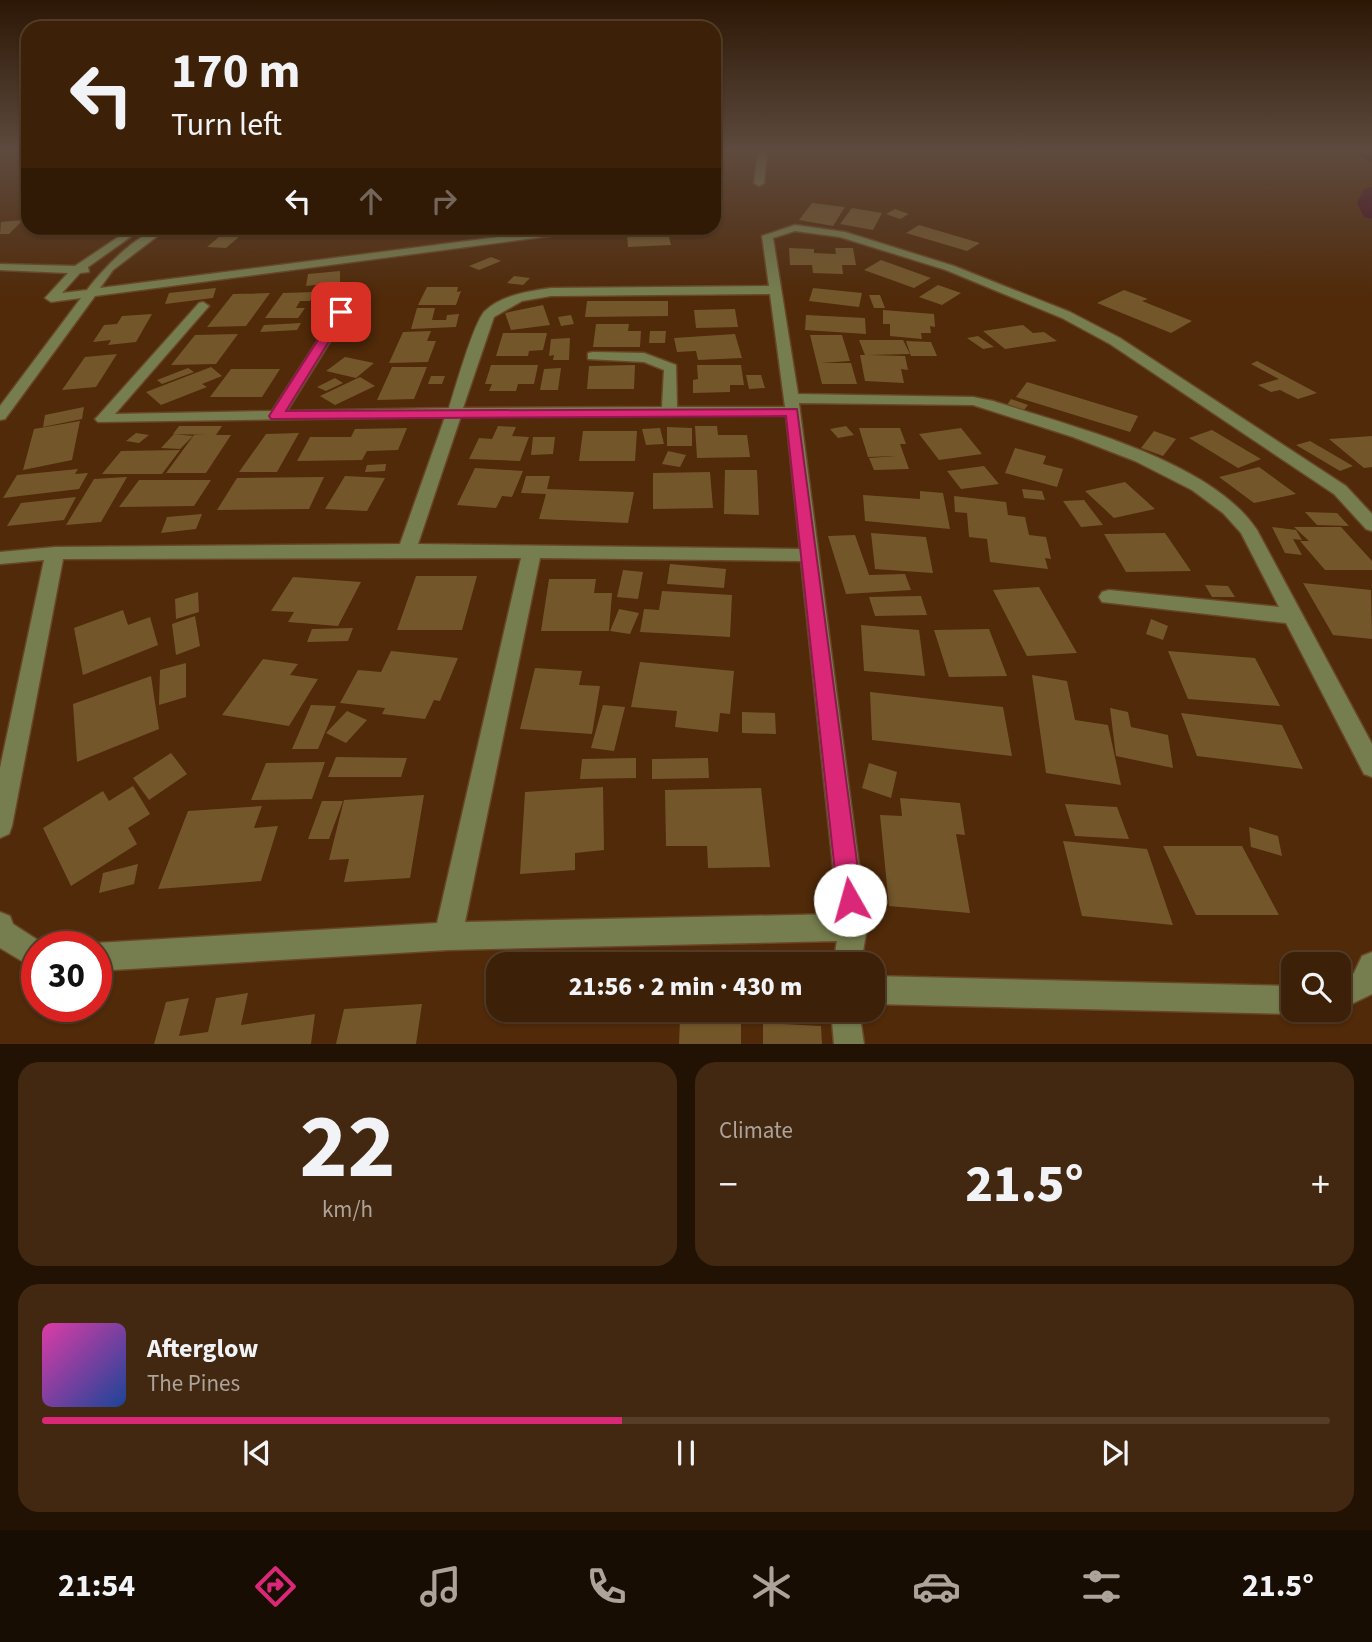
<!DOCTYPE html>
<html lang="en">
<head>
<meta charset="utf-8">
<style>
	body { margin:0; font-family:"Source Sans 3",sans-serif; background:#432811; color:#f1f3f6; height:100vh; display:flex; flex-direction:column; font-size:26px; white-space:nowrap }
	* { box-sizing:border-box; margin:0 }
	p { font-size:23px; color:#aca39b }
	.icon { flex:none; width:38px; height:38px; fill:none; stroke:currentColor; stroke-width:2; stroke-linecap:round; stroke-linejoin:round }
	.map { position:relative; height:1044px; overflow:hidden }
	.side { display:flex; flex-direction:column; gap:18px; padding:18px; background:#211204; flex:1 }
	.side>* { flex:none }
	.hud { position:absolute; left:21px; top:21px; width:700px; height:214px; border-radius:21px; box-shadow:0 2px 5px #0004,0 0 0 2px #553e28; background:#3c2007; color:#f1f3f6; overflow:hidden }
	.tools { position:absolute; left:1281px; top:952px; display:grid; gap:14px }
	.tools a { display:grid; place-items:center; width:70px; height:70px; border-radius:14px; background:#3c2007; box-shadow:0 2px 5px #0004,0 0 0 2px #553e28; font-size:35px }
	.speed { position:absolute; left:21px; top:931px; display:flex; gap:14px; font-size:35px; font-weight:700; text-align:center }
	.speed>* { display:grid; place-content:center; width:91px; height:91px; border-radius:50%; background:#3c2007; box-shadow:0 2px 5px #0004,0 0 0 2px #553e28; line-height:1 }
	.speed .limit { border:10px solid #d22; background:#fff; color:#111 }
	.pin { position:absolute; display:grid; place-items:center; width:60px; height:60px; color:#fff; margin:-30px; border-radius:14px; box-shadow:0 4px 10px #0006 }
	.me { position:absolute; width:77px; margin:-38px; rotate:353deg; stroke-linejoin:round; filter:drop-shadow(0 0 5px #0008) }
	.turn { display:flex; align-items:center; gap:24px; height:147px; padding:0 35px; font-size:32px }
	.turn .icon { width:91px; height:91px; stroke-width:2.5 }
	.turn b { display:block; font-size:49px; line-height:60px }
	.lanes { display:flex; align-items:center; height:66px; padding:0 35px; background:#0003; justify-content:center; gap:35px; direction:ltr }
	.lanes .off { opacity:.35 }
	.big { font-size:52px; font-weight:800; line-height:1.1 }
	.side .tile { flex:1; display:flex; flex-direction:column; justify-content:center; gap:10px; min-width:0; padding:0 24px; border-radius:21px; background:#432811 }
	.side .dial { align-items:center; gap:0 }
	.dial b { font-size:91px; line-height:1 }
	.song { display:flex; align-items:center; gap:21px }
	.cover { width:84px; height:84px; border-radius:10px; background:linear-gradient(135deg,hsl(320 70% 55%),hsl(220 70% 35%)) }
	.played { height:7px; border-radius:4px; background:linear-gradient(90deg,#db2777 45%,#553e28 45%) }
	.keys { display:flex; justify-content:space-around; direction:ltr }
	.heat { display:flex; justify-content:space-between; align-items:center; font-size:38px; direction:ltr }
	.side .tiles { flex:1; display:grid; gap:18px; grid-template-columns:1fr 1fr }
	.tile:last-child { grid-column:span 2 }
	.trip { position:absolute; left:486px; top:952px; width:399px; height:70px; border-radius:21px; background:#3c2007; box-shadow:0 2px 5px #0004,0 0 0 2px #553e28; font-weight:800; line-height:70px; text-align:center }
	.menu { display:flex; height:112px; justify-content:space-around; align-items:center; background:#180d03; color:#aca39b }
	.menu .icon { width:49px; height:49px }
	.menu .selected { color:#db2777 }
	.menu b { font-size:32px; color:#f1f3f6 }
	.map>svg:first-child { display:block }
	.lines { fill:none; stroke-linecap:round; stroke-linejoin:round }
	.river { fill:#430925; fill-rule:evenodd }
	.building { fill:#73572b }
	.minor-casing { stroke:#694627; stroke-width:3 }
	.minor { fill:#767e4f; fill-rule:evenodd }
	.route { fill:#db2777; stroke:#8e194d; stroke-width:2 }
</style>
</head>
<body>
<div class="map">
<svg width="1372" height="1044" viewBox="0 0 1372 1044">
	<rect width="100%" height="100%" fill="#502a09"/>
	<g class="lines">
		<path class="river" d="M1350 150H1372V163Z
			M1372 187V219L1364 217 1357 203 1364 189Z"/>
	</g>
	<path class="building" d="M812 203 845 207 833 226 799 220Z
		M852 208 882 213 873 230 840 224Z
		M895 209 909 214 900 219 886 214Z
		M23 220 9 234H0L1 222Z
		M919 225 980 243 967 251 906 233Z
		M196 228H253L247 234H226L229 230 193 231Z
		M668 233 671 245 628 247 627 234Z
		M221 235 240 236 226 248 207 247Z
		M789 248 814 249V253L836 254 835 248H853L856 265H842L843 274 813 273 812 265H790Z
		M491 257 501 261 479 270 469 266Z
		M881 260 931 278 914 288 864 270Z
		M340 271V282L306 286 308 274Z
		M514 276 530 278 523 285 507 283Z
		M938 285 961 293 942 305 919 297Z
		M427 287H458L457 292 461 291 456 305H418Z
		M216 288 213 298 165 304 169 293Z
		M813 288 862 293 859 307 809 301Z
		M1124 290 1148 299 1142 301 1192 321 1171 333 1097 303Z
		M316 292 310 301H300L296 308H305L298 318H265L283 293Z
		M270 293 246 326 207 327 233 294Z
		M869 295H880L885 308H874Z
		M587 301H668V316L585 317Z
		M543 305 550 325 511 330 505 313Z
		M417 308H435L432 320H446L447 315 459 314 456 327 411 329Z
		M735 309 738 327 696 328 694 310Z
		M883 310 934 314 935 327 930 326 931 333H921L922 339 890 336V324H883Z
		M152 314 136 342 108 345 111 340 93 342 104 325 117 324 122 316Z
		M571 315 574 324 561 326 558 317Z
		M806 315 865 318 866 334 805 330Z
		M301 323 297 330 260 332 264 325Z
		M596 324H629L628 331H641L640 347H593Z
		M1023 325 1033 333 1044 332 1057 341 1005 349 983 331Z
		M431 331 427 341H436L428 362 389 363 403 332Z
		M650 331H666L665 343H649Z
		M503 333H547L543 350 529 351 528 356H496Z
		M238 334 216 364 171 365 195 335Z
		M735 334 742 358 698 360 696 351 677 352 674 338Z
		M810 335H842L850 361 821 363H851L857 384H822Z
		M978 336 994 347 983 349 967 338Z
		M570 338 569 360H553L554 355 549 356 551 339Z
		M859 340H903L910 354 868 355 905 356 908 370 901 369 904 383 865 381 860 355H865Z
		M906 341 931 342 937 356H911Z
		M117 354 96 387 62 390 85 357Z
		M345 357 374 363 356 378 326 371Z
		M1257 361 1317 393 1298 399 1280 390 1271 392 1258 385 1279 379 1251 364Z
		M491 365H538L534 384H518L516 391H489L492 384H485Z
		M635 365 634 389H587L589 366Z
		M697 365H741L744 385H730V392L693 393V380L698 379Z
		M211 367 222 376 202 384 207 387 161 405 146 392Z
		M392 367H427L414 399 377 400Z
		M188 368 194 372 162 384 157 380Z
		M561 368 558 390H540L544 369Z
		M231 369H280L262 397H210Z
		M746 375H761L765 388 749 389Z
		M431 376H445L442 384H428Z
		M360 377 375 386 335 405 320 396Z
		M335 378 343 383 326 391 317 387Z
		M1027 382 1138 416 1130 432 1016 397Z
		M1011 399 1028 405 1024 410 1007 405Z
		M84 407 82 419 43 427 45 415Z
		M80 421 72 460 23 470 34 429Z
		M179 426H222L216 435H231L206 473H166L194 435H207L173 434Z
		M498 426 516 427 512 436 529 437 520 461 469 459 479 438 492 439Z
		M695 426H717L718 435H747L750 457 697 458Z
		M846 426 854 435 838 438 830 429Z
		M667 427 692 428V446H667Z
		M407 428 398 450 367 451 362 460 297 461 310 437H351L355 429Z
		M660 428 664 444 646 445 642 429Z
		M859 428H900L906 444H900L909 469 874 470 869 458 896 456 868 457Z
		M961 428 982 454 939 460 919 434Z
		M1212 430 1261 459 1238 468 1189 438Z
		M583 431H637L635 461H579Z
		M1154 431 1176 439 1163 456 1141 448Z
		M136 433 149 435 139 443 126 441Z
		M299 433 277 472H239L266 434Z
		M174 434 193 436 180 449 161 448Z
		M1372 436V467L1364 468 1329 439Z
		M533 437H555L553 454 531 455Z
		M1310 441 1353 466 1340 471 1296 445Z
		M1015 448 1046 456 1043 464 1063 469 1057 487 1005 473Z
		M180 450 162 474H102L121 451Z
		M668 451 686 455 680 467 662 464Z
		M386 464 385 471 365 472 367 465Z
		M984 466 999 484 961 489 947 471Z
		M1259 467 1296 494 1254 503 1219 477Z
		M475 468 523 471 512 497 502 496 496 508 457 505Z
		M78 469 75 474 88 473 79 489 3 498 17 475Z
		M725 470H757L759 515 724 514Z
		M710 472 713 508 653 509V473Z
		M345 476 385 478 367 511 325 509Z
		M526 476H550L547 489 634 492 628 523 539 519 546 494 521 493Z
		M127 477 101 522 66 525 94 479Z
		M324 477 309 509 217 510 237 478Z
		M139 480H211L194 506 119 507Z
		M1125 482 1155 509 1114 518 1085 491Z
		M1022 489 1042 491 1045 500 1024 498Z
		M920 491 943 493 950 529 865 521 863 495 920 499Z
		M954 496 1006 502 1008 515 1025 517 1029 535 1046 537 1051 559 1045 558 1048 569 990 562 987 539 969 537 967 513 955 512Z
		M76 497 64 520 7 526 21 503Z
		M1084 500 1103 525 1081 527 1063 501Z
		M1305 512 1337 513 1349 526 1317 525Z
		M202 514 196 529 161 533 167 517Z
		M1272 527 1296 530 1302 540 1293 539 1302 555 1285 553Z
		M1294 527H1341L1372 561V570H1325L1300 541H1309Z
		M871 533 926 537 933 573 875 569Z
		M1165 533 1191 571 1126 572 1104 534Z
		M855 535 869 575 905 574 911 590 846 594 828 536Z
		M670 564 726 569 724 588 667 584Z
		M623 570 643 572 638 599 617 597Z
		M416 576H477L462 630H397Z
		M293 577 361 582 338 626 288 622 294 612 271 611Z
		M549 579H596L594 593H612L609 631H541Z
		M1303 583 1371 590 1372 639 1333 635Z
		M1205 585 1228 586 1235 597H1212Z
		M1039 587 1077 653 1027 656 993 590Z
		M662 591 732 595 730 637 640 632 644 609 659 610Z
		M198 592 199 612 176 619 175 599Z
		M921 596 927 615 875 616 869 597Z
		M619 609 639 613 630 634 610 631Z
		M123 610 128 625 150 617 158 645 83 675 74 628Z
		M195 616 200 646 176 655 172 624Z
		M1151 619 1168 626 1163 640 1146 634Z
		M861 625 919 630 925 676 864 671Z
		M353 628 348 641 307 642 312 629Z
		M989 629 1007 676 949 677 934 630Z
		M391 651 458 658 440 701 434 700 425 719 382 714 385 708 340 703 358 670 381 672Z
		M1168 651 1255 658 1280 706 1188 699Z
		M263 659 298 664 290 675 318 679 289 726 222 715Z
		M640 662 734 671 730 714 720 713 718 732 675 727 677 711 631 707Z
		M186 663V697L159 705 160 670Z
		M535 668 582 671 579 685 600 686 592 734 520 729Z
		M1032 675 1067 681 1075 720 1108 725 1121 785 1046 773Z
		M151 676 159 729 77 762 73 704Z
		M870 692 1003 707 1012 756 872 740Z
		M311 705 336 706 318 749H292Z
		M603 705 625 707 614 751 591 748Z
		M1110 708 1128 712 1131 727 1168 735 1173 768 1116 756Z
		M347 711 367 720 346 743 326 733Z
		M742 712 775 713 776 734 742 733Z
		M1181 713 1282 725 1303 769 1197 756Z
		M171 753 187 774 149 800 133 778Z
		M336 757 407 758 401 777H328Z
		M636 758V778L580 779 582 759Z
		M708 758 709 778 652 779V759Z
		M325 762 312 799 251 800 266 763Z
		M869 763 897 772 891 798 862 788Z
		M133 786 150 814 128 828 137 844 71 886 43 828 103 791 109 801Z
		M603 787 604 850 575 853V870L520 874 525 792Z
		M761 788 770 867 708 868 707 846H666L665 790Z
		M424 795 410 878 344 882 349 859 329 860 344 800Z
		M900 798 960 803 965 835 956 834 970 913 889 906 880 815 902 816Z
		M322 801H343L329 839H308Z
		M1065 804 1117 807 1129 839 1075 836Z
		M262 806 254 828 278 826 261 881 158 889 188 811Z
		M1249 827 1278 836 1282 856 1251 847Z
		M1063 841 1147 849 1173 925 1082 916Z
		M1163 846H1242L1279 915H1196Z
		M138 864 134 884 99 893 103 873Z
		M248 993 241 1025 315 1014 311 1044H154L166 1002 189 998 179 1036 208 1032 216 998Z
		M422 1004 416 1044H336L344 1009Z
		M680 1019 741 1022V1044H679Z
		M763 1023 821 1026 822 1044H763Z"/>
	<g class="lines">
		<defs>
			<path id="minor" d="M759 150H767L764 183 759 186 754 183Z
				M795 225 845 232 954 266 1070 312 1120 338 1346 486 1372 514V531L1366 529 1334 494 1110 344 1062 318 946 270 840 237 795 231 773 238 798 394 973 397 993 401C1070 426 1211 460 1257 530L1372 744V777L1364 774 1286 623 1102 602 1099 597 1102 592 1109 590 1279 607 1241 533 1223 513 1192 490 1135 461 1073 437 973 405 799 403 867 927 861 964H833L837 941 448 950 96 971V947H87L96 943 437 923 521 558 63 559 12 826 9 834 0 838V768L44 560 0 564V552L55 547 400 544 445 417 98 422 95 419 98 416 199 303 203 302 209 306 115 414 272 411 349 292 355 288 361 292 287 411 449 408C455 389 474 321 485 311 502 295 529 291 551 288L769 286 762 236ZM770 294 785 407H677L676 365 644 353 593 352 588 353V359L644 362 664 370 662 407 463 408 494 317 522 301 551 296ZM786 415 800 549 418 544 461 416ZM540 558 801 561 838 914 465 922Z
				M132 228H143L88 267 89 272 80 273 62 293 87 290C102 270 143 226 168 228L113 270 100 288 568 228H593L588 231 95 296 5 419 0 420V406L81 298 51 302 45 298 68 273 0 270V264L75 266Z
				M0 912 10 916 13 924 47 946 37 947V970L0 948Z
				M1372 952V994L1339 1010H1337L1339 981 1354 973 1362 956Z
				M873 976 1293 986V1010H1303L1293 1014 873 1004Z
				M831 1010H859L864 1044H834Z"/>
		</defs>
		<use href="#minor" class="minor-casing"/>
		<use href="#minor" class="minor"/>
	</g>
	<linearGradient id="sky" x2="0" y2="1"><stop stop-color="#2c1705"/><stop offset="0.51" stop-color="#5e4a3e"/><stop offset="1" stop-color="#5e4a3e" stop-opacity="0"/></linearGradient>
	<rect width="1372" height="296" fill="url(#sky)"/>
	<path class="route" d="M341 309 347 312 286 411 797 409 862 900 859 909 850 912 842 909 838 900 786 416 271 419 269 416 336 312Z"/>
</svg>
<div class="tools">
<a><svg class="icon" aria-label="search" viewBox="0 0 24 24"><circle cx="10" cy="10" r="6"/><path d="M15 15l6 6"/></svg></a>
</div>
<div class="speed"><div class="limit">30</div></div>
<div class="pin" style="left:341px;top:312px;background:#d93025"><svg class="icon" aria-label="arrive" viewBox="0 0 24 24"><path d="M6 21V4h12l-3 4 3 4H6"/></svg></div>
<svg class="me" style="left:850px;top:900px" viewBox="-20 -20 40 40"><circle r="19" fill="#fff"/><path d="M0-13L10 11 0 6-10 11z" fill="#db2777"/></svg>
<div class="trip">21:56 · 2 min · 430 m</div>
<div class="hud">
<div class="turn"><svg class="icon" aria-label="left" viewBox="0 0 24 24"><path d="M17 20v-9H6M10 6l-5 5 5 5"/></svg><div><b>170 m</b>Turn left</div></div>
<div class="lanes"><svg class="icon" aria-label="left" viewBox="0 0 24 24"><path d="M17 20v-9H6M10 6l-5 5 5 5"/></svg><svg class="icon off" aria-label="ahead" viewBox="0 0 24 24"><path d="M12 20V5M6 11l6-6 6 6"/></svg><svg class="icon off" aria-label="right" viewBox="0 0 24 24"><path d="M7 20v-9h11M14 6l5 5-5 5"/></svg></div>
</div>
</div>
<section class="side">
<div class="tiles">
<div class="tile dial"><b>22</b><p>km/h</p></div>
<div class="tile"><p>Climate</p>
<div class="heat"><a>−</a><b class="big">21.5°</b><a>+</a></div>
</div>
<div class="tile">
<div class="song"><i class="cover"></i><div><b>Afterglow</b><p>The Pines</p></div></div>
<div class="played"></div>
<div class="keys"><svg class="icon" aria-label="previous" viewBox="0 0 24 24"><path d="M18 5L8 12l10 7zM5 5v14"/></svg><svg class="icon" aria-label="pause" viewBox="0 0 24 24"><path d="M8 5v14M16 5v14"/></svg><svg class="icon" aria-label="next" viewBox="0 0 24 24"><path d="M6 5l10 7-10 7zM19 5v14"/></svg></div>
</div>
</div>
</section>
<nav class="menu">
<b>21:54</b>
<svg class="icon selected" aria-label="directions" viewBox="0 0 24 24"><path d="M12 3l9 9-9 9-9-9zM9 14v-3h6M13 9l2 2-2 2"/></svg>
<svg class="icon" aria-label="music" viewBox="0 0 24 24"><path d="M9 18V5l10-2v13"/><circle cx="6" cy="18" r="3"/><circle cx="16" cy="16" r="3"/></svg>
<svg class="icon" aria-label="phone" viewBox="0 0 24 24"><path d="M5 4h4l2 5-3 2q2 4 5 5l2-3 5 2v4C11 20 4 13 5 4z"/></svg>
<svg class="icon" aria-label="climate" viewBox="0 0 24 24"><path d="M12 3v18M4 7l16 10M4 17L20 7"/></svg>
<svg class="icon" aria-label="car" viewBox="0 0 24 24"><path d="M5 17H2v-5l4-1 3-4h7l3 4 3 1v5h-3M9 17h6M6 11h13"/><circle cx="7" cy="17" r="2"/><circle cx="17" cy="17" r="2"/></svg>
<svg class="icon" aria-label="filters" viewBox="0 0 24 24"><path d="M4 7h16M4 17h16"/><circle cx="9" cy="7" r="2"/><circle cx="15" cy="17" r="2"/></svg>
<b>21.5°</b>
</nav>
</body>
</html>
